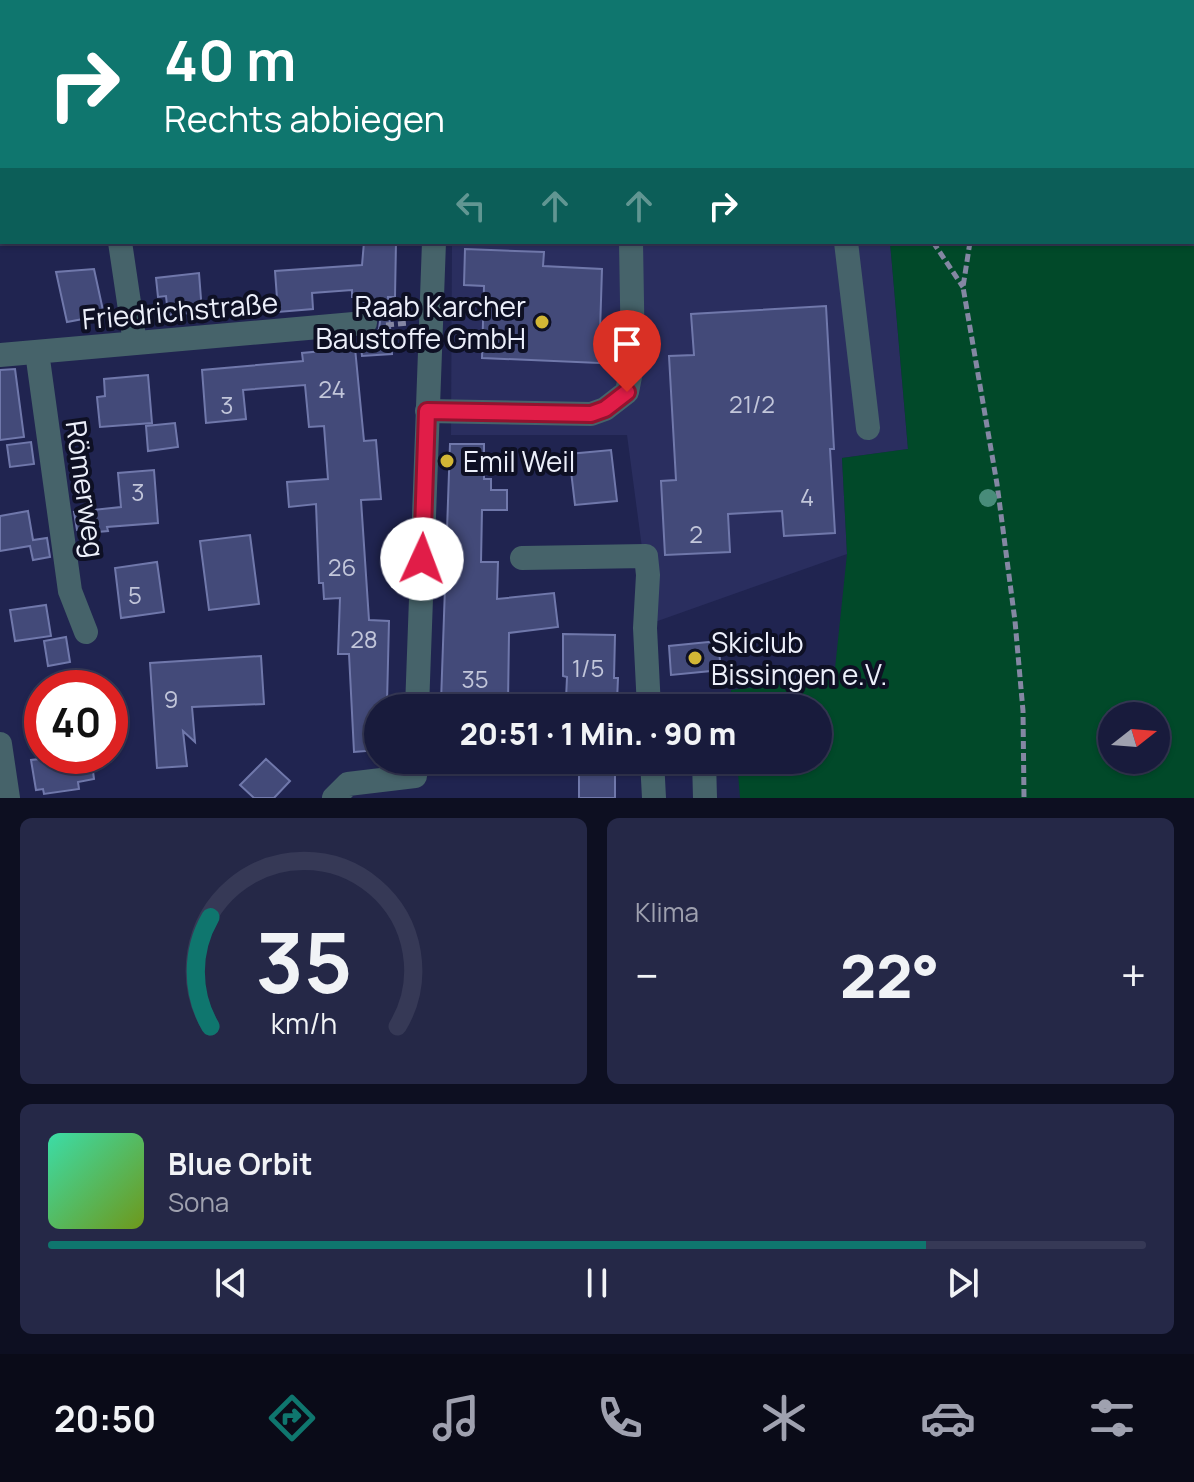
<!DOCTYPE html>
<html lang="de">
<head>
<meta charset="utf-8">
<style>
	body { margin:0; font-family:Manrope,sans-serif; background:#252847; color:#f1f3f6; height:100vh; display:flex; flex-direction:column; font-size:30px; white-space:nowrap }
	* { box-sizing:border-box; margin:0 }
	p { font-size:26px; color:#9fa1af }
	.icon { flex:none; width:44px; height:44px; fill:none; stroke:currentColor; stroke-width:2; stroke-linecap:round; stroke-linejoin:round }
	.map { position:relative; height:798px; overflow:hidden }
	.sheet { display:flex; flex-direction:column; gap:20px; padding:20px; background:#0d0f21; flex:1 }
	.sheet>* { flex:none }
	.hud { position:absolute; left:0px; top:0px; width:1194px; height:244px; box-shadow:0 2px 6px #0004,0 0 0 2px #363956; background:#0f766e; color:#fff; overflow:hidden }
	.needle { width:52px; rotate:73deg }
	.fabs { position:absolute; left:1098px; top:702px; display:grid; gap:16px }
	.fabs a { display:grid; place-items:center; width:72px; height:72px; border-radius:50%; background:#181b3c; box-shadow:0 2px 6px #0004,0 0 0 2px #363956; font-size:40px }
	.speed { position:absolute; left:24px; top:670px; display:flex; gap:16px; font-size:40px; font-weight:700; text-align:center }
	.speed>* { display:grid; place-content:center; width:104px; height:104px; border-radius:50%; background:#181b3c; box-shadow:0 2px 6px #0004,0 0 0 2px #363956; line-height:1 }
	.speed .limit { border:12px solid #d22; background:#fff; color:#111 }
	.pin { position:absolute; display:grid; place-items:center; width:68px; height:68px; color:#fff; margin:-82px -34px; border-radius:50% 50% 50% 0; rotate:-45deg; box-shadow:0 0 8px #0007 }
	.pin .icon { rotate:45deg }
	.me { position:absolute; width:88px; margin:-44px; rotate:2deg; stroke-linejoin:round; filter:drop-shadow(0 0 6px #0008) }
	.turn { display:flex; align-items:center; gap:28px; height:168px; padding:0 32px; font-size:36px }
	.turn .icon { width:104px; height:104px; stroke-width:2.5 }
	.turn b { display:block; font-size:56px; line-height:68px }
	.lanes { display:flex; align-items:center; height:76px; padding:0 32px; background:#0003; justify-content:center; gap:40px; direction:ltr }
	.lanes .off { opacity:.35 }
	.big { font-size:60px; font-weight:800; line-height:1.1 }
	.sheet .widget { flex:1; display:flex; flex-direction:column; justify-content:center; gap:12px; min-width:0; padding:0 28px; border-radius:12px; background:#252847 }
	.sheet .dial { align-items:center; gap:0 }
	.dial svg { height:208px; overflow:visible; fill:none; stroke:#363956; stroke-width:7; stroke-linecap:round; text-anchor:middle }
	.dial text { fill:#f1f3f6; stroke:none }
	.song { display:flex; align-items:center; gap:24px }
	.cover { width:96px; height:96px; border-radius:12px; background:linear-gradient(135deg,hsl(160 70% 55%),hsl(80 70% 35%)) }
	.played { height:8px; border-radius:4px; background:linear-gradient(90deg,#0f766e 80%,#363956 80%) }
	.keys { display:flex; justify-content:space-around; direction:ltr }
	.heat { display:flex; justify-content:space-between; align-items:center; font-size:44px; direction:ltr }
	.sheet .tiles { flex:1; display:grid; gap:20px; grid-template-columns:1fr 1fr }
	.widget:last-child { grid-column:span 2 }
	.trip { position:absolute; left:364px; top:694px; width:468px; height:80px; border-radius:40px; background:#181b3c; box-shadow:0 2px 6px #0004,0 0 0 2px #363956; font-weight:800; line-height:80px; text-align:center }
	.dock { display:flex; height:128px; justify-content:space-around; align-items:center; background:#0a0b18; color:#9fa1af }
	.dock .icon { width:56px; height:56px }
	.dock .selected { color:#0f766e }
	.dock b { font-size:36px; color:#f1f3f6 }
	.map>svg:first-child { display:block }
	.built { fill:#2a2e5f }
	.green { fill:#014929; fill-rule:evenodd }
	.building { fill:#434a79; stroke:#7078ab; stroke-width:2 }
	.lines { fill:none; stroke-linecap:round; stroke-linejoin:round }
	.path { stroke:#8487a3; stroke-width:5; stroke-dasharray:8 4; stroke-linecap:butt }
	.minor { stroke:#46636a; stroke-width:24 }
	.tree { fill:#488c7a }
	.route-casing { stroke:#92132f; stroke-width:20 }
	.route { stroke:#e11d48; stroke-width:14 }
	.poi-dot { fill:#d2b635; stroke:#0e1024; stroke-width:3 }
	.labels { text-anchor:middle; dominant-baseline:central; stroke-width:8; stroke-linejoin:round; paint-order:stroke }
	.number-label { font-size:24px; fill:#c2c6da }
	.poi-label { font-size:28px; fill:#eceffa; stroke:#0e1024; text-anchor:start }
	.street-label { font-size:28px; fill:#eceffa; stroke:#0e1024 }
</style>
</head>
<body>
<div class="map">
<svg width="1194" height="798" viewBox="0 0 1194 798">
	<rect width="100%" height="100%" fill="#202450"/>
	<path class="built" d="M71 0H415L71 2Z
		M452 242H890L908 449 842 458 847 554 652 623 627 435H451Z"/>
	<path class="green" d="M990 0H1194V798H740L737 760H818V708H732L731 690 834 678 847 554 842 458 908 449 890 242H1192V2ZM1156 716V760H1112V716Z"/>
	<path class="building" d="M364 242H396L395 297H388L392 354 362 356 360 338 374 335 379 329 380 321 372 310 358 309 357 297H352V290L312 293 313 309 278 312 275 271 362 265Z
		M465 249 544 252 543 266 602 269 599 363 482 358 484 286 464 285Z
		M94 269 104 315 67 322 56 272Z
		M199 273 202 312 168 315 166 296 158 297 156 278Z
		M826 306 834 449H830L835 533 784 536 782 511 728 514 730 552 665 555 661 481 676 480 669 356 694 355 691 314Z
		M355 348 364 441 376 440 381 499 361 500 369 620 389 621 387 703H378V750L354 752 349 654H338L340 598 324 599 323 583H319L316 504 289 507 287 482 328 479 324 426 309 427 305 385 243 390 246 419 206 423 202 370 303 361 302 353Z
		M15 369 24 437 0 440V370Z
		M148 375 152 423 100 427 97 397 105 396 104 379Z
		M175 423 178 447 148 451 146 426Z
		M31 442 34 464 10 467 7 445Z
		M450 444H484V479H491V490H507V510H482L481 562H498L497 599 554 593 558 627 509 633 508 703 441 702Z
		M611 450 617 501 575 505 569 454Z
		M154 470 158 523 107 527 108 531 86 533V529L77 530 74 512 121 507 118 473Z
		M28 511 33 540 47 538 50 557 33 560 30 546 0 551V516Z
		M250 535 259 604 209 610 200 541Z
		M157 562 164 612 121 618 115 568Z
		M46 605 51 636 15 641 10 610Z
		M563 634 615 635 614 678H618L617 701 566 699 567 677 563 676Z
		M66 637 70 662 48 666 44 641Z
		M718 641 721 670 671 675 669 646Z
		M261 656 264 704 192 707 195 742 183 731 187 766 157 768 150 663Z
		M40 756H91L94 779 78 782 79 789 44 794 43 789 36 790 31 760 40 759Z
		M266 759 290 781 274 798H254L240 785Z
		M579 760H615V798H579Z"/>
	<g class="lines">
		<path class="path" d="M1022 2V0
			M1191 2V0
			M1192 35 1194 72
			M933 242 963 287
			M970 242 963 287 997 484 1015 621 1023 711 1024 798
			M384 317 410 313
			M386 325 408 323"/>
		<path class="minor" d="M440 2V0
			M823 2 824 0
			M120 242 135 343
			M846 242 868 428
			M37 352 70 591 86 632
			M0 355 365 323
			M427 411 591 414 605 409 627 392 633 361 631 242
			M522 558 646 556 648 575 645 628 649 708
			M417 708 434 242
			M0 744 8 798
			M652 760 654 798
			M704 760 705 798
			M334 798 348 784 415 776"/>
	</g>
	<circle class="tree" cx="988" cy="498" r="9"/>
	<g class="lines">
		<defs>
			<path id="route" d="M422 559 427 411 591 414 605 409 627 392"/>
		</defs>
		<use href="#route" class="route-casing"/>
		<use href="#route" class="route"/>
	</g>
	<g class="poi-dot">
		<circle cx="542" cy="322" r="8"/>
		<circle cx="447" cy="461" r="8"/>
		<circle cx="695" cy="658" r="8"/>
	</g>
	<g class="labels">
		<g class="number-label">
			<text x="332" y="388">24</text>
			<text x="752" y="403">21/2</text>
			<text x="227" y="404">3</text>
			<text x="138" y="491">3</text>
			<text x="807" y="496">4</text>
			<text x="696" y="533">2</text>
			<text x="342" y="566">26</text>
			<text x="135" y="594">5</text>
			<text x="364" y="638">28</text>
			<text x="588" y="667">1/5</text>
			<text x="475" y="678">35</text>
			<text x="171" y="698">9</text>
		</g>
		<g class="poi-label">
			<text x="526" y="306" text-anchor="end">Raab Karcher<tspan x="526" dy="32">Baustoffe GmbH</tspan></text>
			<text x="463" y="461">Emil Weil</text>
			<text x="711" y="642">Skiclub<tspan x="711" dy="32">Bissingen e.V.</tspan></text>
		</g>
		<g class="street-label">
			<text transform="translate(180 310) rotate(-5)">Friedrichstraße</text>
			<text transform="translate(86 489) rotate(82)">Römerweg</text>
		</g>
	</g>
</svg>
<div class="fabs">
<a><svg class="needle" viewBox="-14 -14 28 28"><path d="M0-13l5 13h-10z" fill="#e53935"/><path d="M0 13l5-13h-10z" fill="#9fa1af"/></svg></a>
</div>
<div class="speed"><div class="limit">40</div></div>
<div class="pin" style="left:627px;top:392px;background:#d93025"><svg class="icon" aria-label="arrive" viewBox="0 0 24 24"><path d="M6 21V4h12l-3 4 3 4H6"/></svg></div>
<svg class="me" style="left:422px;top:559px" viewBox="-20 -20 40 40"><circle r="19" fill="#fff"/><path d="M0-13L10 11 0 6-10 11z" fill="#e11d48"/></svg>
<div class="trip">20:51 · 1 Min. · 90 m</div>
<div class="hud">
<div class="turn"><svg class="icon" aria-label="right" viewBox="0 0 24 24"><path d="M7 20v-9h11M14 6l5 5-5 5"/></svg><div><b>40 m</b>Rechts abbiegen</div></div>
<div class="lanes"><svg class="icon off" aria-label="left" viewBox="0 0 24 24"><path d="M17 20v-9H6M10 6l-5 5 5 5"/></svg><svg class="icon off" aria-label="ahead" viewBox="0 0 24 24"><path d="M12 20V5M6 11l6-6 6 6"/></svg><svg class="icon off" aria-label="ahead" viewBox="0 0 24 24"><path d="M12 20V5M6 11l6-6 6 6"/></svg><svg class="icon" aria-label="right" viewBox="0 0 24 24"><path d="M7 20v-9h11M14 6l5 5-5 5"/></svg></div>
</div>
</div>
<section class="sheet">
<div class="tiles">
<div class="widget dial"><svg viewBox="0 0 100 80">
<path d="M14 69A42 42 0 1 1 86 69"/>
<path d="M14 69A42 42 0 0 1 14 27" stroke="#0f766e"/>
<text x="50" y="56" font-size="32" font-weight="700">35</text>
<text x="50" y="72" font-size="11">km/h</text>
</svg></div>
<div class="widget"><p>Klima</p>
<div class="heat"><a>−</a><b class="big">22°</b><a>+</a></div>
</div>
<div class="widget">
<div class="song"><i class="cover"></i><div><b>Blue Orbit</b><p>Sona</p></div></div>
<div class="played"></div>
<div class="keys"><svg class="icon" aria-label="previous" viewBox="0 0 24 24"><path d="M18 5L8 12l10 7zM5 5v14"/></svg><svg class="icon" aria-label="pause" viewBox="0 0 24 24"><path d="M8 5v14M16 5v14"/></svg><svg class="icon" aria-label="next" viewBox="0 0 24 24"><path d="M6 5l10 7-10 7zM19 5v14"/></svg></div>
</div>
</div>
</section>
<nav class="dock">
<b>20:50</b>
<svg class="icon selected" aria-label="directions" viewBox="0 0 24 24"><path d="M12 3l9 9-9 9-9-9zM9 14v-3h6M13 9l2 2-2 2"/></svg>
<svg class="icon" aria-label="music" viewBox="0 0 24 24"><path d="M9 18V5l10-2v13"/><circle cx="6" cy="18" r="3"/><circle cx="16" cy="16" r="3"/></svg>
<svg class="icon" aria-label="phone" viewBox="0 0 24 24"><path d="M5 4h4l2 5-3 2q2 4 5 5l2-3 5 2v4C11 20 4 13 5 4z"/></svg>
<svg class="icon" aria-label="climate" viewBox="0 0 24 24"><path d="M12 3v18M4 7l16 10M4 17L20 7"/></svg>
<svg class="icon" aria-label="car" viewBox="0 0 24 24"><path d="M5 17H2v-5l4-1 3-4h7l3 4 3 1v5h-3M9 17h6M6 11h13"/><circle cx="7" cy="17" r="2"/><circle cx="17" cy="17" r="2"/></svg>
<svg class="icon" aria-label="filters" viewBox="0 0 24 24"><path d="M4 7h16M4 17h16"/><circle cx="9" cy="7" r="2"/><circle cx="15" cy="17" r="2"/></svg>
</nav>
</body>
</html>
